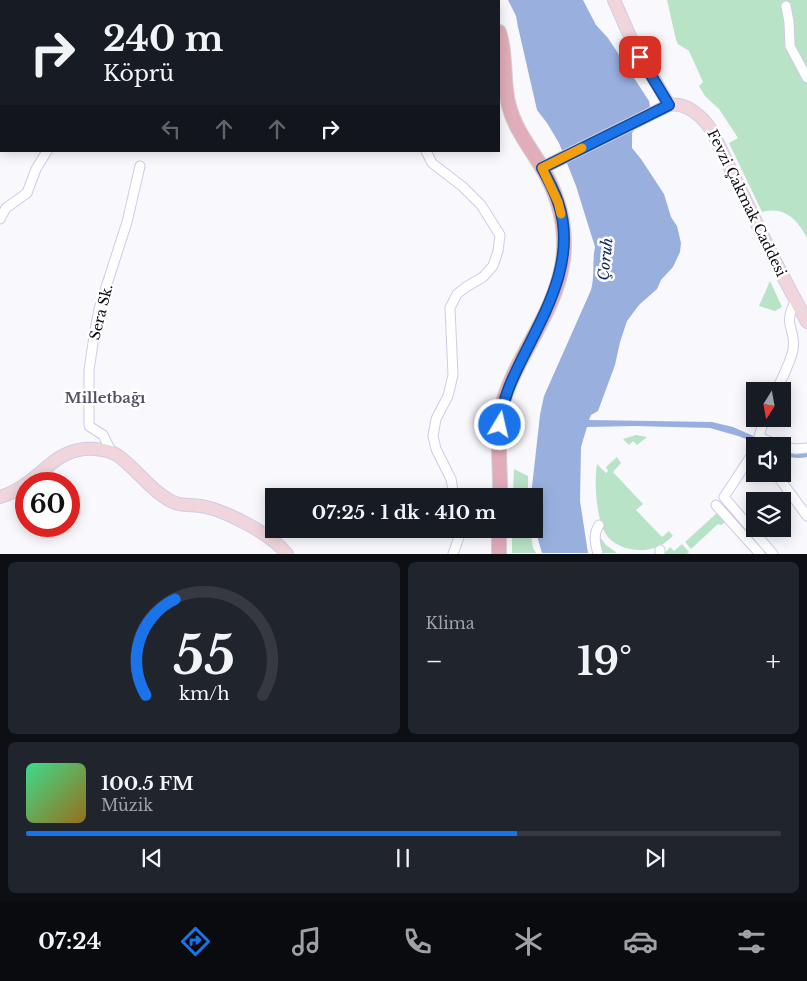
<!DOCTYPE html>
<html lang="tr">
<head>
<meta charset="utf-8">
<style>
	body { margin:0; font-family:"Libre Baskerville",serif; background:#20242c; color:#f1f3f6; height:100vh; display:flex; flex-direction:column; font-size:19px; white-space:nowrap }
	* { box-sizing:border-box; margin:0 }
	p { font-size:16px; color:#9ea1a6 }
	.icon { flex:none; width:28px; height:28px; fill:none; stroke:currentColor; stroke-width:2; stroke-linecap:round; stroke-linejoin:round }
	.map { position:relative; height:554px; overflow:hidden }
	.sheet { display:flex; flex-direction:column; gap:8px; padding:8px; background:#0d0f14; flex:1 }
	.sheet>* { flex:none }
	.hud { position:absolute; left:0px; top:0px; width:500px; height:152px; box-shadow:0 2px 12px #0003; background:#171b24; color:#f1f3f6; overflow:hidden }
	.needle { width:32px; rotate:191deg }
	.fabs { position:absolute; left:746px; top:382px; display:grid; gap:10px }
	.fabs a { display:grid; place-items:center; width:45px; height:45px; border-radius:0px; background:#171b24; box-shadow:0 2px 12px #0003; font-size:25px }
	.speed { position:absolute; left:15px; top:472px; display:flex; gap:10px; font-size:25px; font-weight:700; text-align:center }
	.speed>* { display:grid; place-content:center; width:65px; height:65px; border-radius:50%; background:#171b24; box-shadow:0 2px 12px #0003; line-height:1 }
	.speed .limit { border:8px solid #d22; background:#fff; color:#111 }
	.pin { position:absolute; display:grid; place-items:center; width:42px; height:42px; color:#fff; margin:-21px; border-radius:10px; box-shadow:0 2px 8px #0006 }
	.me { position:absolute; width:55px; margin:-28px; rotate:9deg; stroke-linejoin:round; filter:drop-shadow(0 0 4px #0008) }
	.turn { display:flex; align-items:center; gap:18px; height:105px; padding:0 20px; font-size:22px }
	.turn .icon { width:65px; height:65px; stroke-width:2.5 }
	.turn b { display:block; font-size:35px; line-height:42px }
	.lanes { display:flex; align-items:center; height:48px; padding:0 20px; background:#0003; justify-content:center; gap:25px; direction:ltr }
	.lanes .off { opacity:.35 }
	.big { font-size:38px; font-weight:800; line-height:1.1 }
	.sheet .card { flex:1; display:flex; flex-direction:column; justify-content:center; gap:8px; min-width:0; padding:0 18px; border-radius:8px; background:#20242c }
	.sheet .dial { align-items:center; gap:0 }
	.dial svg { height:130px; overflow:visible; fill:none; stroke:#363941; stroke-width:7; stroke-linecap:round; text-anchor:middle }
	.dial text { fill:#f1f3f6; stroke:none }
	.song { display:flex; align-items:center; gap:15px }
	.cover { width:60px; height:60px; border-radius:8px; background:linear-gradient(135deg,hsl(150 70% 55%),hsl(40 70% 35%)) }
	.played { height:5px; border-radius:2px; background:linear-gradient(90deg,#1a73e8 65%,#363941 65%) }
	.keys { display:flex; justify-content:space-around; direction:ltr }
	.heat { display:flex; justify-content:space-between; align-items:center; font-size:28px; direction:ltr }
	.sheet .tiles { flex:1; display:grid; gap:8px; grid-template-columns:1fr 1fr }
	.card:last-child { grid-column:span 2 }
	.trip { position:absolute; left:265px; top:488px; width:278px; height:50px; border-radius:0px; background:#171b24; box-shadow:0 2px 12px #0003; font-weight:800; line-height:50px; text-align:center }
	.tab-bar { display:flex; height:80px; justify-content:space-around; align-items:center; background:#090b0e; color:#9ea1a6 }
	.tab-bar .icon { width:35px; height:35px }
	.tab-bar .current { color:#1a73e8 }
	.tab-bar b { font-size:22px; color:#f1f3f6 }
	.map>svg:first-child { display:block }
	.green { fill:#b9e3c7 }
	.water { fill:#99b0df }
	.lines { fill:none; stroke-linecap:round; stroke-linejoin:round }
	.street-casing { stroke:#d0cbe6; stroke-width:11 }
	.secondary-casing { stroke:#d0cbe6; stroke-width:14 }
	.primary-casing { stroke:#d3d3d4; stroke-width:16 }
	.street { stroke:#fff; stroke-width:9 }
	.secondary { stroke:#f0d6dc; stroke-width:12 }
	.primary { stroke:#e1adba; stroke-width:14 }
	.route-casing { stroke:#114b97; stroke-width:12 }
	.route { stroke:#1a73e8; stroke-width:9 }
	.slow { stroke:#f59e0b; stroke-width:9 }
	.labels { text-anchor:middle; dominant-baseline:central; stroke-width:5; stroke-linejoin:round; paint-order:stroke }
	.street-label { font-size:14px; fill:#0c0a12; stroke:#fff }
	.water-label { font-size:15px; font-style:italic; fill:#0d245b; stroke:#fff }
	.neighbourhood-label { font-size:15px; font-weight:bold; fill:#555167; stroke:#fff }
</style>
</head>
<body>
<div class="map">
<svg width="807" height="554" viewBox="0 0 807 554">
	<rect width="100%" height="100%" fill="#f9f8fd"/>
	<path class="green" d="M667 0H807V238C797 219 784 206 762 212L729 143 738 138 719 109 705 96 699 86 703 82 689 51 678 44 676 40Z
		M770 281 782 307 775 311 759 306Z
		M636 435 647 437 637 445 633 441 629 445 623 439Z
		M617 457 621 463 613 472 643 504 636 510 662 537 669 531 673 536C668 540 663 545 657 547 641 554 614 549 605 533 596 516 594 483 597 464L606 473 608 471 606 467Z
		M514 469 528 476V496H513Z
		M718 512 727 521 721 525 718 524 691 549 685 542Z
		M512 529H530L533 548 536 553H512Z
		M599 536 606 545 617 553H601Z
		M682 544 689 552 687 554H664L670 547 674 551Z"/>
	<path class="water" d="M508 0H583L596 25 608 38 649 101 650 106 632 133V148L641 159 664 194 671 217 677 226 681 243 680 252 673 267 661 280 657 289 639 305 627 321 620 342 615 365 598 411 591 415 589 420 712 422 733 427 776 446H765L738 436 710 428 635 426 587 427 581 447 580 501 588 553H542L534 526V496H531L540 415 544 396 591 290C595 276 592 261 595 247L576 186 559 143 547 123 537 110 518 27 516 16Z
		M783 449 797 453 807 452V457C798 459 790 458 783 454Z"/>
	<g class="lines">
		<defs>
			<path id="street" d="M98 0V1
				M339 0 340 1
				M786 6 789 22 790 46 807 78
				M0 7H1
				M426 151 432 163 463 187 481 205 500 235 498 251 493 266 483 277 466 287 457 294 450 308 453 375 448 396 436 419 433 436 436 449 451 479 454 496
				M0 219 6 208 27 193 36 169 47 151
				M776 391C782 378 790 364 793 350 797 328 781 327 796 300
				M759 437 780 446
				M761 446 759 437 764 419
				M782 447 796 449 807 448
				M755 450 724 497 773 554
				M112 453 103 435 89 426V370L95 330 99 309 127 222 140 166
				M776 474 807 516
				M716 505 760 554
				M453 554 459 537 460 529
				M598 554C595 542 593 535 599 525
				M660 554V550"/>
			<path id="secondary" d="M3 0V1
				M614 0 632 41 669 105
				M0 53 1 47
				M542 168 669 105C687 102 703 117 712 131L775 261 807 322
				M0 497C10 494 21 488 30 481 49 467 59 452 84 449 94 448 109 450 117 455 136 468 149 489 169 500 179 507 194 504 206 507 230 513 271 534 287 554"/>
			<path id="primary" d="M482 0 483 1
				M499 32C507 55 502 82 509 106 515 129 529 146 541 166 558 194 567 227 563 260 556 312 518 353 503 402 495 426 501 470 500 496
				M499 554V529"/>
		</defs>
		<use href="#street" class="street-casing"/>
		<use href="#secondary" class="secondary-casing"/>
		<use href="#primary" class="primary-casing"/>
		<use href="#street" class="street"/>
		<use href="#secondary" class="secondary"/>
		<use href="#primary" class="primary"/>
	</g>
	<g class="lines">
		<defs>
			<path id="route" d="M500 425C502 400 512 379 523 357 547 309 577 258 558 202 554 190 548 179 542 168L669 105 640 57"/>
		</defs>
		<use href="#route" class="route-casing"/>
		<use href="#route" class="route"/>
		<path class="slow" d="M561 214 558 202 542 168 582 148"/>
	</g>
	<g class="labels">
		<g class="street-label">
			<text transform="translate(747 203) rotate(64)">Fevzi Çakmak Caddesi</text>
			<text transform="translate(101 312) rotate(-76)">Sera Sk.</text>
		</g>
		<g class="water-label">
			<text transform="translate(605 259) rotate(-84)">Çoruh</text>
		</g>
		<g class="neighbourhood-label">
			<text x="105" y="397">Milletbağı</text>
		</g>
	</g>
</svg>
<div class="fabs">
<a><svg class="needle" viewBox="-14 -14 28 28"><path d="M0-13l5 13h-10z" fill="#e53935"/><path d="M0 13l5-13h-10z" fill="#9ea1a6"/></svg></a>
<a><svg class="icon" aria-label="sound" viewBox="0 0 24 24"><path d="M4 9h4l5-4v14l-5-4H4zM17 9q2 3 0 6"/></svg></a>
<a><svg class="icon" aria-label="layers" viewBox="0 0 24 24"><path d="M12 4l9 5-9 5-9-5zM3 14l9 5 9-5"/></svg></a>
</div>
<div class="speed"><div class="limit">60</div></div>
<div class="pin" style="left:640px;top:57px;background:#d93025"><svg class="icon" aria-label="arrive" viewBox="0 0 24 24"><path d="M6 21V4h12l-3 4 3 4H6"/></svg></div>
<svg class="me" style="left:500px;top:425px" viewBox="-20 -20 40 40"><circle r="17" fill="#1a73e8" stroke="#fff" stroke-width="3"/><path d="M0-11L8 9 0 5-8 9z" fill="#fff"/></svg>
<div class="trip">07:25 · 1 dk · 410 m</div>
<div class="hud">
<div class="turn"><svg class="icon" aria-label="right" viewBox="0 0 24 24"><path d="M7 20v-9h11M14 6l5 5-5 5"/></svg><div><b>240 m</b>Köprü</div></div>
<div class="lanes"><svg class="icon off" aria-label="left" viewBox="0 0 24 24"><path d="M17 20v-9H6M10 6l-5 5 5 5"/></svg><svg class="icon off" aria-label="ahead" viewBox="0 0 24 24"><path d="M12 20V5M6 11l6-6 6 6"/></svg><svg class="icon off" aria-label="ahead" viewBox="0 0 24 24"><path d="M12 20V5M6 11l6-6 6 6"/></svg><svg class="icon" aria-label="right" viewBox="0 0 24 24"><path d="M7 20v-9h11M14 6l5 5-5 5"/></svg></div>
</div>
</div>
<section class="sheet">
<div class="tiles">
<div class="card dial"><svg viewBox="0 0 100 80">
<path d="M14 69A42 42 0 1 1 86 69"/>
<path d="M14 69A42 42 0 0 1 32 10" stroke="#1a73e8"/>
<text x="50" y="56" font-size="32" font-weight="700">55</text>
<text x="50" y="72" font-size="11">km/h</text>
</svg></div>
<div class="card"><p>Klima</p>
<div class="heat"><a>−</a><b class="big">19°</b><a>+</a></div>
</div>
<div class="card">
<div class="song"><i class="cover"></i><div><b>100.5 FM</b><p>Müzik</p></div></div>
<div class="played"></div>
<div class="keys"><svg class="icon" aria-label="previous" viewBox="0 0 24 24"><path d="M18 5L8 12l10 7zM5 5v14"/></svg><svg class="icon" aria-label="pause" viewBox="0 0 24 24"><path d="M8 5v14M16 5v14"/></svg><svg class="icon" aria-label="next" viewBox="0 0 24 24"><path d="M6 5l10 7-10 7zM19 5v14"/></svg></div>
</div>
</div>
</section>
<nav class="tab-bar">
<b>07:24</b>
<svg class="icon current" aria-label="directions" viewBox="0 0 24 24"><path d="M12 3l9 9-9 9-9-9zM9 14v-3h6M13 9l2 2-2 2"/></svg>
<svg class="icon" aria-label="music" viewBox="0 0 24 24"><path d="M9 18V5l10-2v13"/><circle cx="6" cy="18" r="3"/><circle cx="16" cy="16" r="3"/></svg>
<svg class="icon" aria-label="phone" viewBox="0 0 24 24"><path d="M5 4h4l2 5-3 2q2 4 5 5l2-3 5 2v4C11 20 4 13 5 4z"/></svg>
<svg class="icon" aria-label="climate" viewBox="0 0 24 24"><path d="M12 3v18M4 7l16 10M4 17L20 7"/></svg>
<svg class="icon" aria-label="car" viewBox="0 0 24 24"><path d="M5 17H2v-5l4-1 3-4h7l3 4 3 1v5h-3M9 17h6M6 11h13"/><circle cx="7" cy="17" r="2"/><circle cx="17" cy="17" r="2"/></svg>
<svg class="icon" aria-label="filters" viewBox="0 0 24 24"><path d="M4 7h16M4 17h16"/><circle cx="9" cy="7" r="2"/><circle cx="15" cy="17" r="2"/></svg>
</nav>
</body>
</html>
